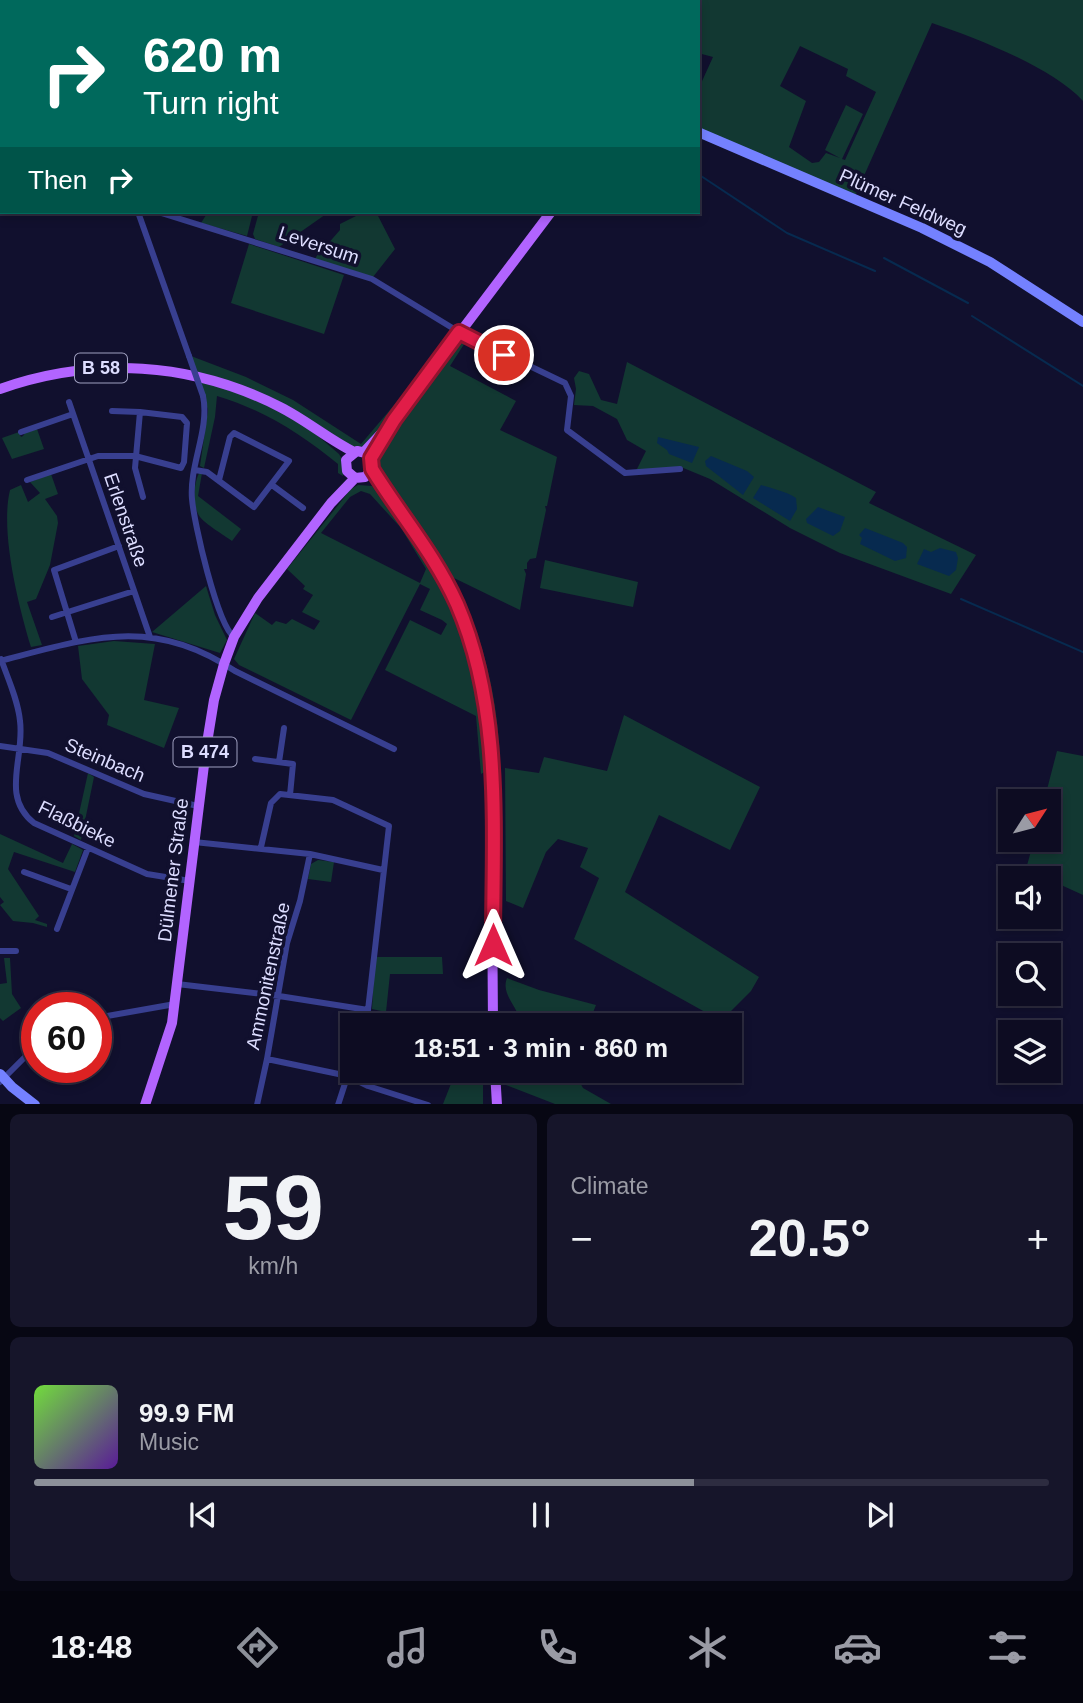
<!DOCTYPE html>
<html lang="en">
<head>
<meta charset="utf-8">
<style>
	body { margin:0; font-family:Helvetica,sans-serif; background:#16152a; color:#f1f3f6; height:100vh; display:flex; flex-direction:column; font-size:26px; white-space:nowrap }
	* { box-sizing:border-box; margin:0 }
	p { font-size:23px; color:#9a9ba5 }
	.icon { flex:none; width:38px; height:38px; fill:none; stroke:currentColor; stroke-width:2; stroke-linecap:round; stroke-linejoin:round }
	.map { position:relative; height:1104px; overflow:hidden }
	.sheet { display:flex; flex-direction:column; gap:10px; padding:10px; background:#070713; flex:1 }
	.sheet>* { flex:none }
	.guide { position:absolute; left:0px; top:0px; width:700px; height:214px; box-shadow:0 4px 10px #0003,0 0 0 2px #2d2c40; background:#00695c; color:#fff; overflow:hidden }
	.needle { width:46px; rotate:54deg }
	.tools { position:absolute; left:998px; top:789px; display:grid; gap:14px }
	.tools a { display:grid; place-items:center; width:63px; height:63px; border-radius:0px; background:#0d0c22; box-shadow:0 4px 10px #0003,0 0 0 2px #2d2c40; font-size:35px }
	.speed { position:absolute; left:21px; top:992px; display:flex; gap:14px; font-size:35px; font-weight:700; text-align:center }
	.speed>* { display:grid; place-content:center; width:91px; height:91px; border-radius:50%; background:#0d0c22; box-shadow:0 4px 10px #0003,0 0 0 2px #2d2c40; line-height:1 }
	.speed .limit { border:10px solid #d22; background:#fff; color:#111 }
	.pin { position:absolute; display:grid; place-items:center; width:60px; height:60px; color:#fff; margin:-30px; border:4px solid #fff; border-radius:50%; box-shadow:0 2px 7px #0007 }
	.me { position:absolute; width:77px; margin:-38px; rotate:0deg; stroke-linejoin:round; filter:drop-shadow(0 0 5px #0008) }
	.turn { display:flex; align-items:center; gap:24px; height:147px; padding:0 28px; font-size:32px }
	.turn .icon { width:91px; height:91px; stroke-width:2.5 }
	.turn b { display:block; font-size:49px; line-height:60px }
	.then { display:flex; align-items:center; height:66px; padding:0 28px; background:#0003; gap:14px; font-size:26px }
	.big { font-size:52px; font-weight:700; line-height:1.1 }
	.sheet .widget { flex:1; display:flex; flex-direction:column; justify-content:center; gap:10px; min-width:0; padding:0 24px; border-radius:10px; background:#16152a }
	.sheet .dial { align-items:center; gap:0 }
	.dial b { font-size:91px; line-height:1 }
	.song { display:flex; align-items:center; gap:21px }
	.cover { width:84px; height:84px; border-radius:10px; background:linear-gradient(135deg,hsl(100 70% 55%),hsl(270 70% 35%)) }
	.played { height:7px; border-radius:4px; background:linear-gradient(90deg,#8c9099 65%,#2d2c40 65%) }
	.keys { display:flex; justify-content:space-around; direction:ltr }
	.heat { display:flex; justify-content:space-between; align-items:center; font-size:38px; direction:ltr }
	.sheet .tiles { flex:1; display:grid; gap:10px; grid-template-columns:1fr 1fr }
	.widget:last-child { grid-column:span 2 }
	.trip { position:absolute; left:340px; top:1013px; width:402px; height:70px; border-radius:0px; background:#0d0c22; box-shadow:0 4px 10px #0003,0 0 0 2px #2d2c40; font-weight:700; line-height:70px; text-align:center }
	.menu { display:flex; height:112px; justify-content:space-around; align-items:center; background:#05050e; color:#9a9ba5 }
	.menu .icon { width:49px; height:49px }
	.menu .active { color:#8c9099 }
	.menu b { font-size:32px; color:#f1f3f6 }
	.map>svg:first-child { display:block }
	.green { fill:#123832; fill-rule:evenodd }
	.water { fill:#072a4f }
	.lines { fill:none; stroke-linecap:round; stroke-linejoin:round }
	.stream { stroke:#072a4f; stroke-width:2 }
	.street { stroke:#383f90; stroke-width:6 }
	.secondary { stroke:#7481ff; stroke-width:10 }
	.primary { stroke:#b264ff; stroke-width:10 }
	.street-bridge { stroke:#383f90; stroke-width:6 }
	.route-casing { stroke:#92132f; stroke-width:18 }
	.route { stroke:#e11d48; stroke-width:12 }
	.labels { text-anchor:middle; dominant-baseline:central; stroke-width:7; stroke-linejoin:round; paint-order:stroke }
	.shield { fill:#11102e; stroke:#a0a0c0; stroke-width:2 }
	.shield-label { font-size:18px; font-weight:bold; fill:#ddf }
	.street-label { font-size:19px; fill:#ddf; stroke:#11102e }
</style>
</head>
<body>
<div class="map">
<svg width="1083" height="1105" viewBox="0 0 1083 1105">
	<rect width="100%" height="100%" fill="#11102e"/>
	<path class="green" d="M654 0H1083V101C1052 67 976 38 932 23L855 196 698 129V90L713 57 698 53V2H654ZM800 46 848 69 846 76 876 92 845 160 842 159 863 114 846 105 825 150 840 158 826 153 819 162 812 163 789 147 806 101 780 86Z
		M208 212H253L247 236 201 223Z
		M259 212H329L279 247 255 239 253 234Z
		M364 212H376L395 249 373 277 315 259 323 245 326 246 340 230V224Z
		M249 244 344 275 324 334 231 303Z
		M453 331 454 336 395 414 366 446 355 448 306 418 196 372 191 356 246 377 293 400 361 444 411 385 448 334Z
		M463 337 468 338 450 366 516 401 500 430 557 457 547 506H545L546 510 536 558 530 559 527 563V569H524L526 574 520 610 454 578C483 635 499 701 500 765L495 767 460 603 376 473V455L378 449 393 426Z
		M627 362 876 492 869 503 976 555 951 594 840 553 790 528 710 479 681 467 636 471 646 451 627 440 617 419 593 406 574 405 576 389 574 378 579 371 589 374 601 400 617 404Z
		M199 380 268 404 311 430 339 454 342 459 343 476 338 473V464C301 434 264 410 217 396L215 417 204 468 200 466 208 410Z
		M37 429 44 449 12 459 2 438 19 432 21 437 23 436 25 433Z
		M199 473H202L198 496 241 529 232 541C224 535 205 524 200 517 192 506 193 486 199 473Z
		M51 474 58 494 45 499 57 516 58 523 50 565 36 599 27 602 42 645 31 647C18 604 0 531 10 490L21 485 28 502 40 493 30 482Z
		M358 485 372 486C424 535 462 615 478 684 485 712 485 742 488 770L481 774 476 716 385 670 410 620 441 635 447 624 442 620 420 610 430 589 420 584 351 720 239 665 234 659 255 613 272 625 276 621 286 624 292 619 314 630 320 621 302 612 313 595 303 589 305 586 287 569 351 489ZM361 491 370 494 401 528 426 569 420 583 321 533 350 497Z
		M545 560 638 582 633 607 540 588Z
		M206 586 215 615 227 640 220 653 152 632Z
		M114 641 155 644 144 700 179 708 164 748 107 725 109 715 82 679 78 646Z
		M624 715 760 787 730 850 659 815 625 892 759 977 751 991 721 1021H717L714 1017 574 939 599 878 580 867 588 848 558 839 546 852 523 908 506 901 505 768 539 773 544 757 607 771Z
		M1057 751 1083 756V895L1026 869 1034 840H1048V802L1044 801Z
		M88 773 94 777 81 840 74 836Z
		M0 834 63 863 72 844 83 850 75 872 14 852 8 869 39 916 35 920 47 924V927L33 923 13 921 0 905 4 902 0 897Z
		M318 860 334 862 331 882 308 879 311 864Z
		M375 957H442L443 974H390L386 1012 372 1009Z
		M4 958H10L12 994 21 1008 3 1021 0 1018V984L7 983Z
		M507 978 539 990 596 1005 588 1025H520C521 1008 500 996 507 978Z
		M456 1071H483V1104H443Z
		M505 1071H565L578 1079 583 1088 611 1104H555L506 1085Z"/>
	<path class="water" d="M658 437 699 447 692 463 669 454 667 450 657 443Z
		M711 456 747 471 754 477 743 495 706 466 705 461Z
		M761 485C773 489 785 491 796 498L797 509 790 521 753 498Z
		M818 507 845 517 840 531 833 536 807 523 806 519Z
		M865 528 903 543 907 547 906 558 895 561 860 544 862 538 859 535Z
		M940 548 956 552 958 558 956 570 949 576 917 564 924 549 931 552Z"/>
	<g class="lines">
		<path class="stream" d="M698 174 787 233 875 271
			M884 258 968 303
			M972 316 1083 386
			M961 599 1083 652"/>
		<path class="street" d="M523 0 524 2
			M70 2 71 0
			M0 29 2 31
			M138 212 189 356
			M158 212 372 279 459 332 565 383 571 396 567 430 625 473 680 469
			M203 396C210 429 189 465 192 499 194 523 217 624 234 637
			M69 402 150 637
			M112 411 140 412
			M21 432 73 414
			M195 470 207 472 254 507 289 461 234 433 230 437 219 480
			M27 480 98 456H135L181 468 184 462 187 423 182 417 140 412 135 468 143 497
			M272 485 303 508
			M52 617 134 591
			M76 642 54 570 119 546
			M1 659C8 679 18 700 20 721 25 758 0 796 34 823L147 874 190 881
			M0 661C89 638 152 615 235 671L394 749
			M0 746 48 753 144 794 198 806
			M255 759 293 764 290 795
			M279 762 284 728
			M194 842 310 854 383 870
			M261 847 271 803 280 794 333 800 389 826 368 1010 363 1026
			M24 872 71 889
			M57 929 88 848
			M0 951H16
			M177 984 279 996 368 1010
			M96 1018 175 1004
			M267 1059 348 1076 368 1086 428 1105
			M0 1082 37 1045
			M257 1105 267 1059 287 943 300 901 310 854
			M338 1105 352 1062"/>
		<path class="secondary" d="M698 132 922 228 990 262 1083 322
			M0 1074 12 1087 35 1105"/>
		<path class="primary" d="M644 2V0
			M0 389C94 356 192 362 280 407 306 420 328 439 354 452
			M364 452 394 420 551 212
			M372 469 365 477 355 478 347 471 346 460 357 451 366 453 371 458 372 469 412 525 442 573 457 605 479 672 491 751 493 1026
			M495 1071 497 1105
			M145 1105 172 1023 206 749 214 700 224 664 234 637 258 598 331 503 355 478"/>
		<path class="street-bridge" d="M189 356 203 396"/>
	</g>
	<g class="lines">
		<defs>
			<path id="route" d="M493 945C493 832 503 710 457 604 434 553 401 516 372 469L371 458 394 420 459 332 504 355"/>
		</defs>
		<use href="#route" class="route-casing"/>
		<use href="#route" class="route"/>
	</g>
	<g class="labels">
		<g class="shield">
			<rect x="75" y="353.5" width="52" height="29" rx="5"/>
			<rect x="173.5" y="737.5" width="63" height="29" rx="5"/>
		</g>
		<g class="shield-label">
			<text x="101" y="368">B 58</text>
			<text x="205" y="752">B 474</text>
		</g>
		<g class="street-label">
			<text transform="translate(903 202) rotate(24)">Plümer Feldweg</text>
			<text transform="translate(319 245) rotate(18)">Leversum</text>
			<text transform="translate(126 520) rotate(71)">Erlenstraße</text>
			<text transform="translate(105 760) rotate(23)">Steinbach</text>
			<text transform="translate(77 824) rotate(26)">Flaßbieke</text>
			<text transform="translate(173 870) rotate(-83)">Dülmener Straße</text>
			<text transform="translate(268 976) rotate(-78)">Ammonitenstraße</text>
		</g>
	</g>
</svg>
<div class="tools">
<a><svg class="needle" viewBox="-14 -14 28 28"><path d="M0-13l5 13h-10z" fill="#e53935"/><path d="M0 13l5-13h-10z" fill="#9a9ba5"/></svg></a>
<a><svg class="icon" aria-label="sound" viewBox="0 0 24 24"><path d="M4 9h4l5-4v14l-5-4H4zM17 9q2 3 0 6"/></svg></a>
<a><svg class="icon" aria-label="search" viewBox="0 0 24 24"><circle cx="10" cy="10" r="6"/><path d="M15 15l6 6"/></svg></a>
<a><svg class="icon" aria-label="layers" viewBox="0 0 24 24"><path d="M12 4l9 5-9 5-9-5zM3 14l9 5 9-5"/></svg></a>
</div>
<div class="speed"><div class="limit">60</div></div>
<div class="pin" style="left:504px;top:355px;background:#d93025"><svg class="icon" aria-label="arrive" viewBox="0 0 24 24"><path d="M6 21V4h12l-3 4 3 4H6"/></svg></div>
<svg class="me" style="left:493px;top:945px" viewBox="-20 -20 40 40"><path d="M0-17L14 15 0 8-14 15z" fill="#e11d48" stroke="#fff" stroke-width="4"/></svg>
<div class="trip">18:51 · 3 min · 860 m</div>
<div class="guide">
<div class="turn"><svg class="icon" aria-label="right" viewBox="0 0 24 24"><path d="M7 20v-9h11M14 6l5 5-5 5"/></svg><div><b>620 m</b>Turn right</div></div>
<div class="then">Then<svg class="icon" aria-label="right" viewBox="0 0 24 24"><path d="M7 20v-9h11M14 6l5 5-5 5"/></svg></div>
</div>
</div>
<section class="sheet">
<div class="tiles">
<div class="widget dial"><b>59</b><p>km/h</p></div>
<div class="widget"><p>Climate</p>
<div class="heat"><a>−</a><b class="big">20.5°</b><a>+</a></div>
</div>
<div class="widget">
<div class="song"><i class="cover"></i><div><b>99.9 FM</b><p>Music</p></div></div>
<div class="played"></div>
<div class="keys"><svg class="icon" aria-label="previous" viewBox="0 0 24 24"><path d="M18 5L8 12l10 7zM5 5v14"/></svg><svg class="icon" aria-label="pause" viewBox="0 0 24 24"><path d="M8 5v14M16 5v14"/></svg><svg class="icon" aria-label="next" viewBox="0 0 24 24"><path d="M6 5l10 7-10 7zM19 5v14"/></svg></div>
</div>
</div>
</section>
<nav class="menu">
<b>18:48</b>
<svg class="icon active" aria-label="directions" viewBox="0 0 24 24"><path d="M12 3l9 9-9 9-9-9zM9 14v-3h6M13 9l2 2-2 2"/></svg>
<svg class="icon" aria-label="music" viewBox="0 0 24 24"><path d="M9 18V5l10-2v13"/><circle cx="6" cy="18" r="3"/><circle cx="16" cy="16" r="3"/></svg>
<svg class="icon" aria-label="phone" viewBox="0 0 24 24"><path d="M5 4h4l2 5-3 2q2 4 5 5l2-3 5 2v4C11 20 4 13 5 4z"/></svg>
<svg class="icon" aria-label="climate" viewBox="0 0 24 24"><path d="M12 3v18M4 7l16 10M4 17L20 7"/></svg>
<svg class="icon" aria-label="car" viewBox="0 0 24 24"><path d="M5 17H2v-5l4-1 3-4h7l3 4 3 1v5h-3M9 17h6M6 11h13"/><circle cx="7" cy="17" r="2"/><circle cx="17" cy="17" r="2"/></svg>
<svg class="icon" aria-label="filters" viewBox="0 0 24 24"><path d="M4 7h16M4 17h16"/><circle cx="9" cy="7" r="2"/><circle cx="15" cy="17" r="2"/></svg>
</nav>
</body>
</html>
